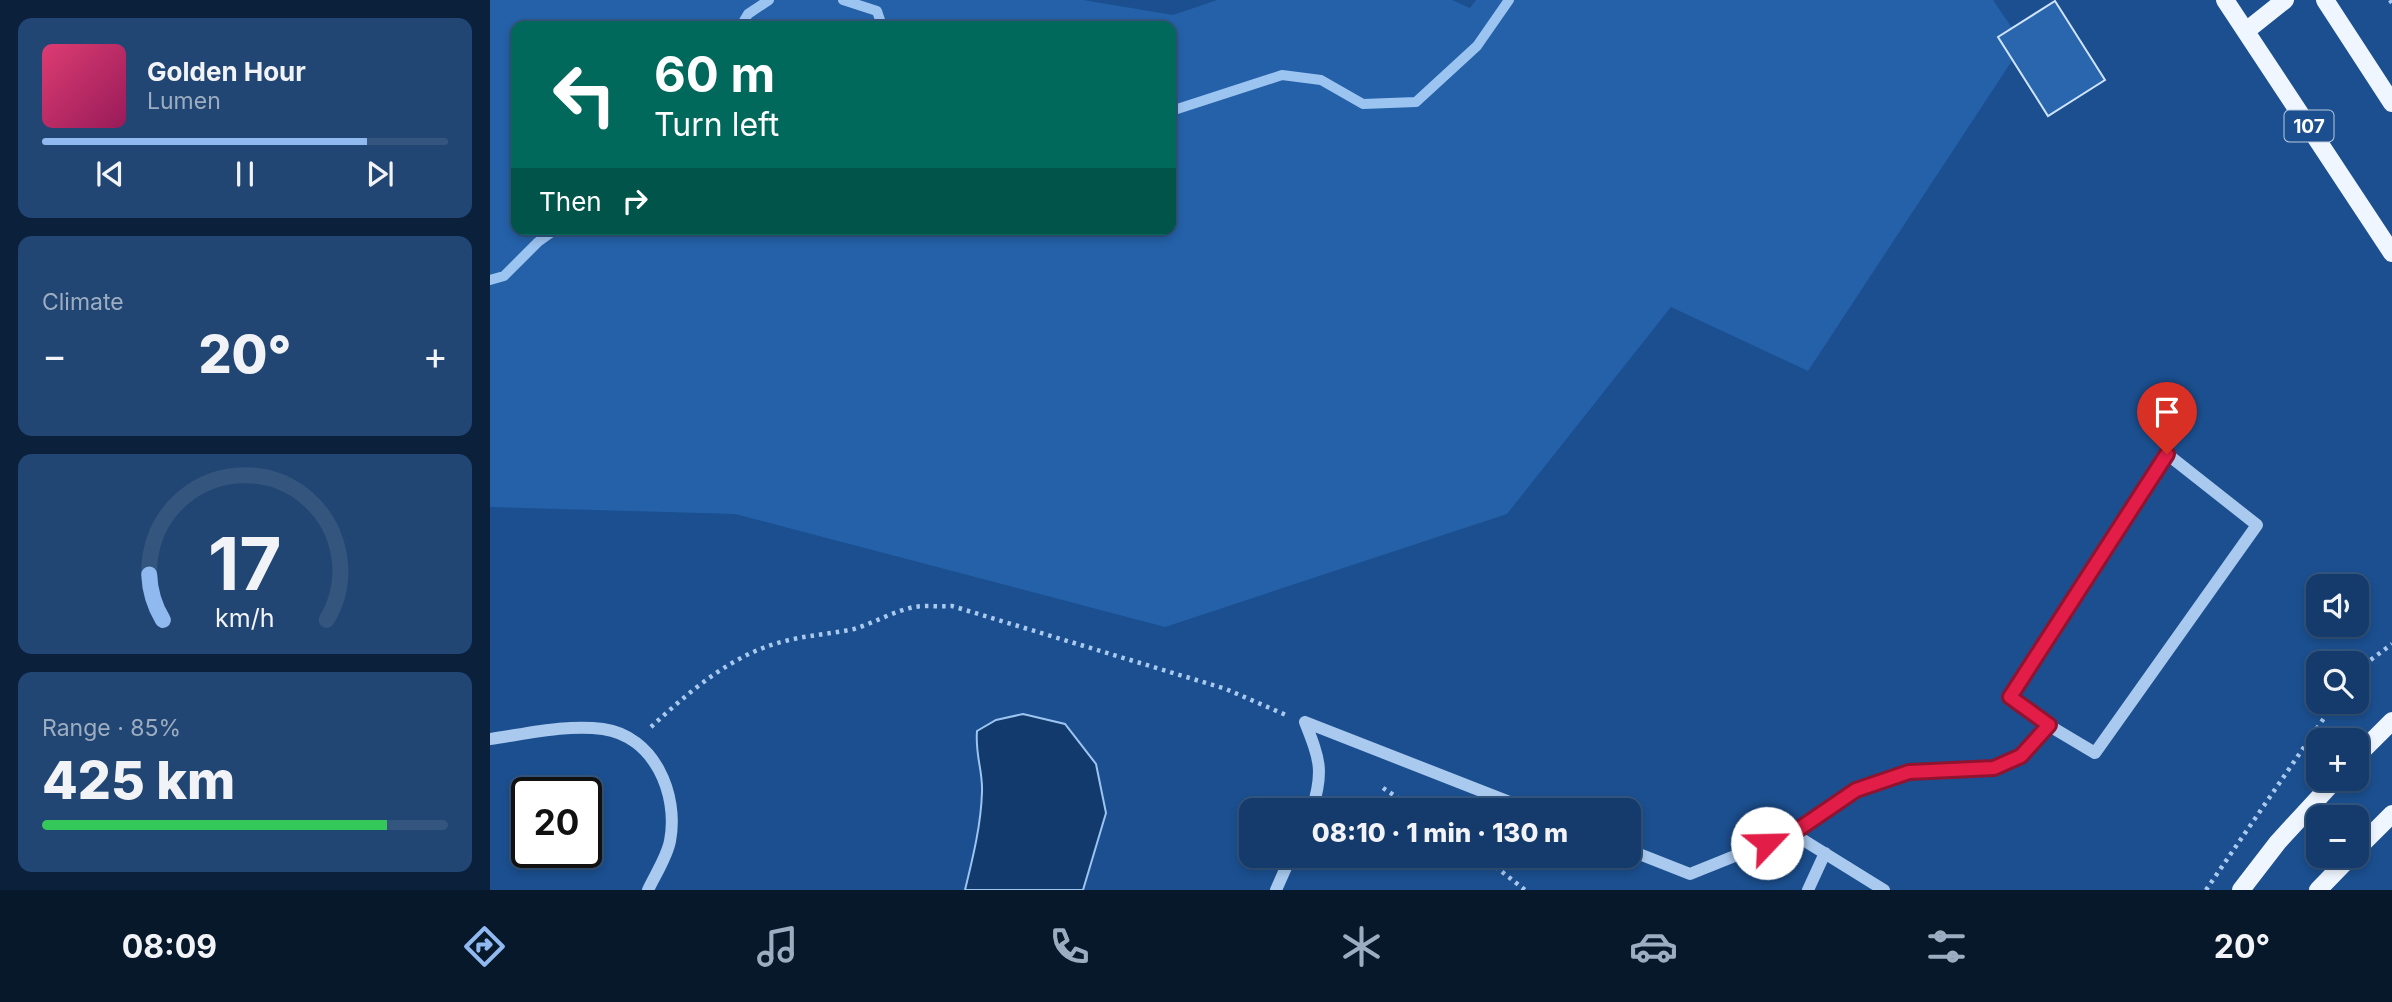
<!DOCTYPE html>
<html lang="en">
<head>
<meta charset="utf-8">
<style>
	body { margin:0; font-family:Inter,sans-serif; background:#214673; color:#f1f3f6; height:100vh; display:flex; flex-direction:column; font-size:26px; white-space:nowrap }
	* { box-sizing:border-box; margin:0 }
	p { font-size:23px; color:#9dadc1 }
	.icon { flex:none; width:38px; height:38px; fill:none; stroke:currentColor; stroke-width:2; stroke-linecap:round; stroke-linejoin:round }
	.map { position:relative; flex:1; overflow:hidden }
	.sheet { display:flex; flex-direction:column; gap:18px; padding:18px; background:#0b203b; width:490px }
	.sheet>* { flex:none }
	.top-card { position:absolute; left:21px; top:21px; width:665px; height:214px; border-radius:14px; box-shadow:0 4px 10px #0003,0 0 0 2px #33557e; background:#00695c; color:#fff; overflow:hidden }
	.controls { position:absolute; left:1816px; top:574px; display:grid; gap:14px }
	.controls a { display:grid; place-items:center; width:63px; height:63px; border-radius:14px; background:#143b6b; box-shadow:0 4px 10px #0003,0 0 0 2px #33557e; font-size:35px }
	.speed { position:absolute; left:21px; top:777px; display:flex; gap:14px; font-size:35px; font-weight:700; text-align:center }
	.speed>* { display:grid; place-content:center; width:91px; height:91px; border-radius:50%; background:#143b6b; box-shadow:0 4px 10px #0003,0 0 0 2px #33557e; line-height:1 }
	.speed .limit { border:4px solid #111; border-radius:10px; background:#fff; color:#111 }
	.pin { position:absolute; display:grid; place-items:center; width:60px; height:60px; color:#fff; margin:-72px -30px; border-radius:50% 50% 50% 0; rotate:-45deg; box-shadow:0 0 7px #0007 }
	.pin .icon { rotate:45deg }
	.me { position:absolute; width:77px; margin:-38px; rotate:66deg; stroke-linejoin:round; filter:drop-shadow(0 0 5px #0008) }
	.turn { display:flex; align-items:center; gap:24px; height:147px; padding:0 28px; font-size:32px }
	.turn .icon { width:91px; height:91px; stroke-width:2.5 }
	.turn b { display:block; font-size:49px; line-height:60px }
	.then { display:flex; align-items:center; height:66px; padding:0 28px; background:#0003; gap:14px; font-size:26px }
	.big { font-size:52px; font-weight:800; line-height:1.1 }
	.sheet .widget { flex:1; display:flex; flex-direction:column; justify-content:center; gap:10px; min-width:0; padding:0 24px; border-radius:14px; background:#214673 }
	.sheet .dial { align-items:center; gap:0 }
	.dial svg { height:182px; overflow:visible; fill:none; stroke:#33557e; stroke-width:7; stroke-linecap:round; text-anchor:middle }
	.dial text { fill:#f1f3f6; stroke:none }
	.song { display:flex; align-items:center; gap:21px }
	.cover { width:84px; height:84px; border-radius:10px; background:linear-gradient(135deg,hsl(340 70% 55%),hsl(330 70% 35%)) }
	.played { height:7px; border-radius:4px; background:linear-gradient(90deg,#90b9f0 80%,#33557e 80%) }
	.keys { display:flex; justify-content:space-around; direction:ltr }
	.heat { display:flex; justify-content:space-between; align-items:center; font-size:38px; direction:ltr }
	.charge { height:10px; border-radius:5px; background:linear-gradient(90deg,#34c759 85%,#33557e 0) }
	.trip { position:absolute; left:749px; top:798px; width:402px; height:70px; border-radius:14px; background:#143b6b; box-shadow:0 4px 10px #0003,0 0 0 2px #33557e; font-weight:800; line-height:70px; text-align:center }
	.tab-bar { display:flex; height:112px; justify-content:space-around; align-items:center; background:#08182b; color:#9dadc1 }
	.tab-bar .icon { width:49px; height:49px }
	.tab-bar .active { color:#90b9f0 }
	.tab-bar b { font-size:32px; color:#f1f3f6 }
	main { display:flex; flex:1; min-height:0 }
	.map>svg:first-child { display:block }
	.green { fill:#2461a8; fill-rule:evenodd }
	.water { fill:#123a6d; stroke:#9cc4f0; stroke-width:2 }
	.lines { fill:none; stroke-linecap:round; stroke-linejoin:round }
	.stream { stroke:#9cc4f0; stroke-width:10 }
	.building { fill:#2a66ad; stroke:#cfe3fa; stroke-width:2 }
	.path { stroke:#a9c9ee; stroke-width:4.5; stroke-dasharray:3.5 5; stroke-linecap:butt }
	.minor { stroke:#a9c9ee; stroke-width:12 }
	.major { stroke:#f0f6ff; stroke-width:18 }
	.route-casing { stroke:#92132f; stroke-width:18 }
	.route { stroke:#e11d48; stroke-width:12 }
	.labels { text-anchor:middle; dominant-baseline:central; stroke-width:7; stroke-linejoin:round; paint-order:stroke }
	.shield { fill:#1b4f8f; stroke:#bbcadd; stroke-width:2 }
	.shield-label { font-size:19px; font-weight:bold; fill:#fff }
</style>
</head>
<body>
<main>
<section class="sheet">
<div class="widget">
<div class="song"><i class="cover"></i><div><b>Golden Hour</b><p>Lumen</p></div></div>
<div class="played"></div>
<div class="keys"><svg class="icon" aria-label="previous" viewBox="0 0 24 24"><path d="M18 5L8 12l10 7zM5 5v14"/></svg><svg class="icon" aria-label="pause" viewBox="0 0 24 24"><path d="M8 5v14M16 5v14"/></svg><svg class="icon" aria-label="next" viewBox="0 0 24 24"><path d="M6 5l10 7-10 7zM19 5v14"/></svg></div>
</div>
<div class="widget"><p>Climate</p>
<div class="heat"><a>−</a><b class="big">20°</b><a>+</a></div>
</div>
<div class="widget dial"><svg viewBox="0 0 100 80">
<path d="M14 69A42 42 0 1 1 86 69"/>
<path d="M14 69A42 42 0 0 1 8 49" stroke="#90b9f0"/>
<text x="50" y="56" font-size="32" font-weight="700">17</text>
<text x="50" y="72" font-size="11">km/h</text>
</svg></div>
<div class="widget"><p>Range · 85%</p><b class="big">425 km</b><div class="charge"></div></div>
</section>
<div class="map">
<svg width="1902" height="890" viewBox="0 0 1902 890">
	<rect width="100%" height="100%" fill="#1b4f8f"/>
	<path class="green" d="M0 0H593L683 15 727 0H962L980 8 986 0H1503L1533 44 1318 371 1181 307 1017 514 675 627 245 514 0 507ZM26 26H681V229H26Z"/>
	<path class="water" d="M533 714 575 724 606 764 616 813 593 890H475C483 857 491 825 492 792 493 771 485 755 487 731L506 720Z"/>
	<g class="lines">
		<path class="stream" d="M353 0 387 11 392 26
			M251 26 258 14 279 0
			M681 111 792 75 831 80 873 104 926 102 987 46 1019 0
			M0 280 14 276 48 242 66 229"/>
	</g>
	<path class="building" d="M1565 1 1615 80 1558 116 1508 37Z"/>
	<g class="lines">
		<path class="path" d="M1900 0 1902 3
			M1867 670 1902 644
			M161 727C200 691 242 654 295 641 318 635 341 634 364 629 384 623 404 611 424 607 436 605 450 607 462 606L736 689 796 715
			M893 788 926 810
			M992 856 1035 890
			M1716 890 1845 702"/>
		<path class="minor" d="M815 722 1040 810
			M815 722C830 760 834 771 822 810
			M0 739C36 734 76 724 113 729 164 736 189 794 180 841 177 857 165 875 158 890
			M1302 833 1366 790 1419 772 1504 768 1531 756 1558 725 1520 697 1677 454 1767 525 1605 753 1558 725
			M1139 850 1200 874 1302 833 1394 890
			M786 890 801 856
			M1318 890 1335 853"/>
		<path class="major" d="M1735 0 1902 253
			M1835 0 1902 103
			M1756 31 1795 0
			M1867 756 1902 721
			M1867 849 1902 814
			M1751 890 1788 842 1846 779
			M1828 890 1861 856"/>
	</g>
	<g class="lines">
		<defs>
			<path id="route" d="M1277 843 1303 833 1366 790 1419 772 1504 768 1531 756 1559 725 1520 697 1677 454"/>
		</defs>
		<use href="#route" class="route-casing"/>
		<use href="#route" class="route"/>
	</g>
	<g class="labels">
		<rect class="shield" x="1794.5" y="110.5" width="49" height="31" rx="5"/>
		<g class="shield-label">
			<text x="1819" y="126">107</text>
		</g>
	</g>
</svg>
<div class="controls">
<a><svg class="icon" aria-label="sound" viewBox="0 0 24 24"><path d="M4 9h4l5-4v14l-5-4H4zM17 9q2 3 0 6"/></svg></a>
<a><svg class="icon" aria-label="search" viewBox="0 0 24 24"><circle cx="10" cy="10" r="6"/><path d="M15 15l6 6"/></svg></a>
<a>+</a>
<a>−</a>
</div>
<div class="speed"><div class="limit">20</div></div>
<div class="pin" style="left:1677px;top:454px;background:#d93025"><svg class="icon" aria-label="arrive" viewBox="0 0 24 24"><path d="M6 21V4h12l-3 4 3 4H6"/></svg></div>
<svg class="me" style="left:1277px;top:843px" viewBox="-20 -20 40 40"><circle r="19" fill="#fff"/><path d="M0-13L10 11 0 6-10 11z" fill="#e11d48"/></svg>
<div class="trip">08:10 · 1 min · 130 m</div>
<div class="top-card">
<div class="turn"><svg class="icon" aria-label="left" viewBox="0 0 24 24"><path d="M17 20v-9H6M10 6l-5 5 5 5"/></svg><div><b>60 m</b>Turn left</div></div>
<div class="then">Then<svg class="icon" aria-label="right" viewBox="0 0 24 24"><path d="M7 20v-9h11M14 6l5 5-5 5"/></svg></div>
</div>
</div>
</main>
<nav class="tab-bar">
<b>08:09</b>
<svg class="icon active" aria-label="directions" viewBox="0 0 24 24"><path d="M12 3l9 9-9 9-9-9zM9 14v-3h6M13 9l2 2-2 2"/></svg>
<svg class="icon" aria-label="music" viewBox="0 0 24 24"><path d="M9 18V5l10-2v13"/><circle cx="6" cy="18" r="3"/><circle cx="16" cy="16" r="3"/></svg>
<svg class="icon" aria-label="phone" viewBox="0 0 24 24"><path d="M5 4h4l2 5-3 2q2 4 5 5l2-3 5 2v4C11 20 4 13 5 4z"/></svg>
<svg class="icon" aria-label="climate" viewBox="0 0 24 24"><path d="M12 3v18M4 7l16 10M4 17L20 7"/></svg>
<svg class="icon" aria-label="car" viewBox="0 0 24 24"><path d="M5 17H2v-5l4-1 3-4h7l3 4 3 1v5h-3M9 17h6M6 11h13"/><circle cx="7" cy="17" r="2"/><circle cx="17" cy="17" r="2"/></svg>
<svg class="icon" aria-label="filters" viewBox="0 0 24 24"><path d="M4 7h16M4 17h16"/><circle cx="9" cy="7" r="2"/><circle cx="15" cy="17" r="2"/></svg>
<b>20°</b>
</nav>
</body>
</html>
